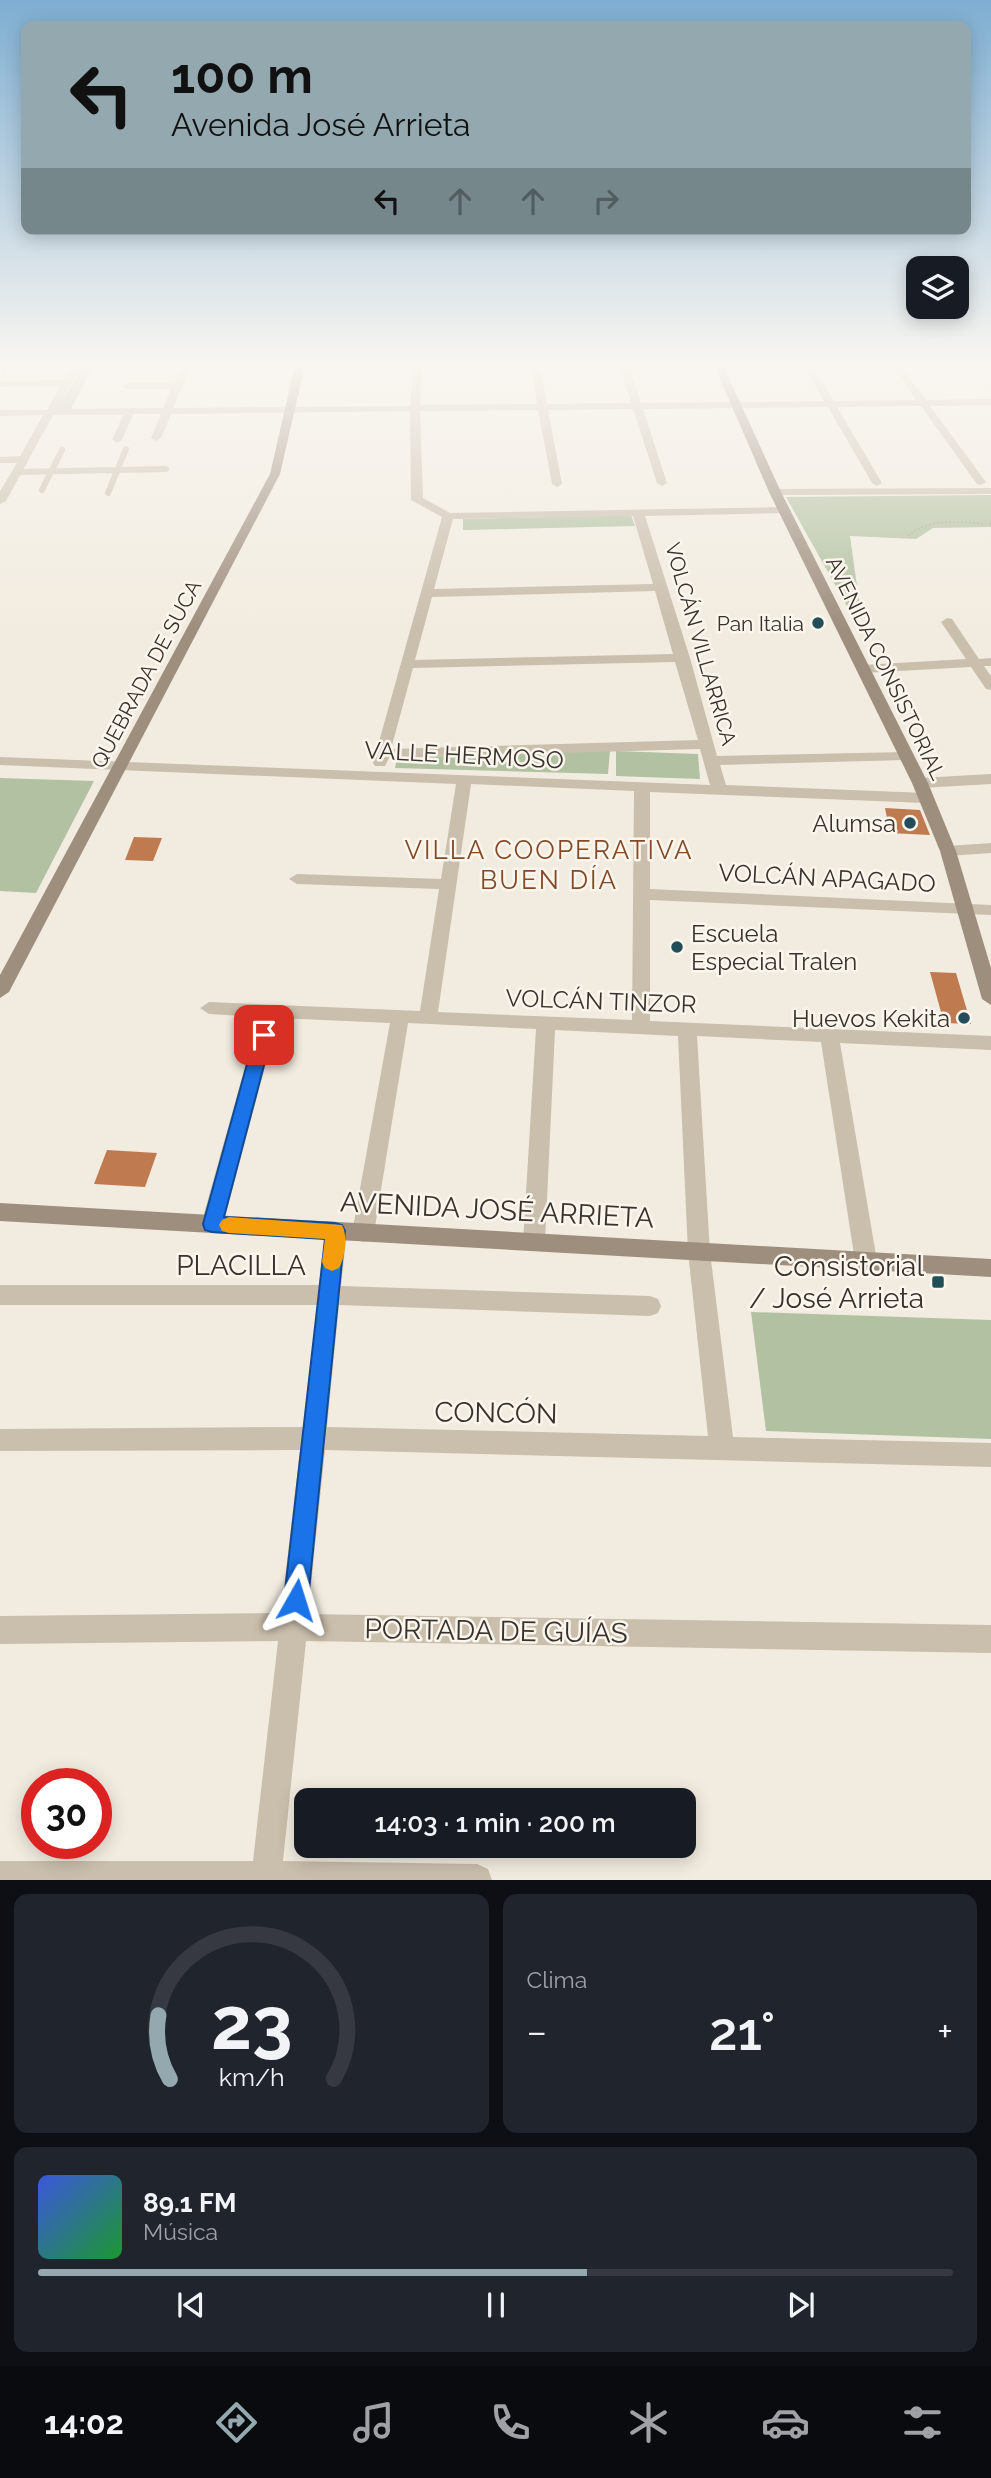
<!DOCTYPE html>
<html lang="es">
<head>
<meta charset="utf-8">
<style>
	body { margin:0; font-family:Raleway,sans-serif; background:#20242c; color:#f1f3f6; height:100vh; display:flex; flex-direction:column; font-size:26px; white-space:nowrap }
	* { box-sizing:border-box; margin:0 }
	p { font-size:23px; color:#9ea1a6 }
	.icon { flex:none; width:38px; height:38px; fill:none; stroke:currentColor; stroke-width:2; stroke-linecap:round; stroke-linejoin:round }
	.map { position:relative; height:1880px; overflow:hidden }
	.sheet { display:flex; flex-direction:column; gap:14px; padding:14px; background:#0d0f14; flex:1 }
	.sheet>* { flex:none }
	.banner { position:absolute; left:21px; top:21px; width:950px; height:214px; border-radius:14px; box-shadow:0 4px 18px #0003; background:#94a9af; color:#111; overflow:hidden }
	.fabs { position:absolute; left:906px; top:256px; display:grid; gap:14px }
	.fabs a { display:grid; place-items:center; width:63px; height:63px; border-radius:14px; background:#171b24; box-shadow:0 4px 18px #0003; font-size:35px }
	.speed { position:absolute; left:21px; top:1768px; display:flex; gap:14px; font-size:35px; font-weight:700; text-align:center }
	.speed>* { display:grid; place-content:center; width:91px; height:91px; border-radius:50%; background:#171b24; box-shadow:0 4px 18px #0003; line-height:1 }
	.speed .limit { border:10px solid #d22; background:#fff; color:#111 }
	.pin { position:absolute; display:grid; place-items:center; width:60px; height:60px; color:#fff; margin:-30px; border-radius:14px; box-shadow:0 4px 10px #0006 }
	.me { position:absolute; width:77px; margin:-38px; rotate:6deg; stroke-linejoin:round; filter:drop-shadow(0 0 5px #0008) }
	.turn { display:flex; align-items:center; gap:24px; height:147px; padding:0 35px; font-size:32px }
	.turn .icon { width:91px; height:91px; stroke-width:2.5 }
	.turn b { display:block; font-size:49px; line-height:60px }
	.lanes { display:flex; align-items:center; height:66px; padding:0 35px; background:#0003; justify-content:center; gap:35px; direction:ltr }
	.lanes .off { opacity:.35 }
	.big { font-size:52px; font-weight:600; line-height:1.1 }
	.sheet .card { flex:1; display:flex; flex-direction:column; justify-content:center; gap:10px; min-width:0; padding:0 24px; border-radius:14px; background:#20242c }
	.sheet .dial { align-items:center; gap:0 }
	.dial svg { height:182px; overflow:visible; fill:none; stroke:#363941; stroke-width:7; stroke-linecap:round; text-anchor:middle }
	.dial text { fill:#f1f3f6; stroke:none }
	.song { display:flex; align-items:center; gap:21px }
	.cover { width:84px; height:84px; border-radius:10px; background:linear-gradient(135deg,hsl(230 70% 55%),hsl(130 70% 35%)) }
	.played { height:7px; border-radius:4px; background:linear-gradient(90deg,#94a9af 60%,#363941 60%) }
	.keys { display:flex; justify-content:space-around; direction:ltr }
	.heat { display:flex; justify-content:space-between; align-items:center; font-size:38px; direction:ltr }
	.sheet .tiles { flex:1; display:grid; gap:14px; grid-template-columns:1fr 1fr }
	.card:last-child { grid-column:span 2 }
	.trip { position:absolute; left:294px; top:1788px; width:402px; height:70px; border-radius:14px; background:#171b24; box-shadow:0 4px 18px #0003; font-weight:600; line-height:70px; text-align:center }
	.tab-bar { display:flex; height:112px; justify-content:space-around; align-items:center; background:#090b0e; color:#9ea1a6 }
	.tab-bar .icon { width:49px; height:49px }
	.tab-bar .selected { color:#94a9af }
	.tab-bar b { font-size:32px; color:#f1f3f6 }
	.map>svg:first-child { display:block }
	.green { fill:#b2c1a1 }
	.building { fill:#c07a50 }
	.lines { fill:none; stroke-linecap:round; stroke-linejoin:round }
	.path { stroke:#b6a897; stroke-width:2; stroke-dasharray:2 2; stroke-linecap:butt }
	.lane { stroke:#cabeac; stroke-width:6 }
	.street { fill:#cabeac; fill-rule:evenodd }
	.secondary { fill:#9e8e7e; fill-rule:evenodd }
	.route { fill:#1a73e8; stroke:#114b97; stroke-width:2 }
	.slow { fill:#f59e0b }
	.poi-dot { fill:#224e59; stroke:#faf6ed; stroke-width:2.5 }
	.labels { text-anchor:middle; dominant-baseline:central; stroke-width:5; stroke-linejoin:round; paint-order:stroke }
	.far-poi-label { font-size:21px; fill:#39312b; stroke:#faf6ed; text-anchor:end }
	.far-street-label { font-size:21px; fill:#39312b; stroke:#faf6ed }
	.street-label { font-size:24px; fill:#39312b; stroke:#faf6ed }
	.poi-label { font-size:24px; fill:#39312b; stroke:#faf6ed; text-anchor:end }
	.neighbourhood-label { font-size:26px; letter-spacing:2px; fill:#844a27; stroke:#faf6ed }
	.near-street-label { font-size:28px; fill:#39312b; stroke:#faf6ed }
	.near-poi-label { font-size:28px; fill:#39312b; stroke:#faf6ed; text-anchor:end }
</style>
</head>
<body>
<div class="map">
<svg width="991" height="1880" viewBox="0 0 991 1880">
	<rect width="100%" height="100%" fill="#f2ece0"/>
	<path class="green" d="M84 365H94L71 409H57Z
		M991 495V527L933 528 916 539 850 536 861 615H852L786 497Z
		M631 515 635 526 463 530V519Z
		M610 750 608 774 395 768 397 758Z
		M616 751 698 754 700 779 616 776Z
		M0 778 94 781 36 893 0 891Z
		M751 1312 991 1320V1439L766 1431Z"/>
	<path class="building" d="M885 808 920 810 930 835 890 833Z
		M134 837 162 838 153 861 125 860Z
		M930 972 956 973 971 1024 944 1023Z
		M107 1150 157 1153 145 1187 94 1184Z"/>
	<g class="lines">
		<path class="path" d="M908 536C930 516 964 523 991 524"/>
		<path class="lane" d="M18 472 166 469
			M42 490 62 450
			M108 493 126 449"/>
		<path class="street" d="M3 365H12L0 379Z
			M73 365H82L57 409 163 408 171 389H126L121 386 126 383H174L182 365H191L173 408 410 406 414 365H423L420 405 537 404 531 365H540L547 404 631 403 620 365H629L641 403 824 401 804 365H812L834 401 916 400 892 365H900L926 400 991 399V405L930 406 986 482 981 485 977 484 921 406 837 407 882 483 877 486 872 483 828 407 643 409 667 483 662 486 657 483 633 409 548 410 562 484 557 487 552 484 538 410 420 411 423 498 450 513 785 507 791 510 785 513 645 516 690 658 717 756 906 752 913 756 906 760 720 765 726 785 926 793 934 798 926 803 650 792V889L991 905V915L650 900V1021L991 1036V1050L840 1043 877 1261 874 1268 866 1270 858 1268 855 1261 821 1042 697 1036 710 1252 733 1437 991 1443V1467L325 1450 308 1614 991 1625V1653L306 1641 283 1861 477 1864 488 1869 492 1880H0V1861H253L278 1641 0 1644V1616L281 1613 300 1450 0 1451V1429L303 1427 317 1305H0V1285H319L325 1231 328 1225 336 1222 344 1225 347 1231 341 1286 650 1296 658 1299 661 1306 658 1313 650 1316 339 1305 327 1427 708 1436 688 1252 678 1036 555 1030 545 1242 542 1248 534 1251 526 1248 523 1242 536 1029 408 1023 374 1233 371 1239 363 1242 355 1239 352 1233 390 1023 278 1018 223 1224 220 1230 212 1233 204 1230 201 1224 259 1017 209 1014 200 1008 209 1002 420 1011 439 889 297 884 289 879 297 874 441 879 456 784 0 765V757L710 785 700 749 389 758 385 766H375L373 763 442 517 411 500 410 411 171 414 161 438 156 441 151 438 161 414H133L122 440 117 443 112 440 123 415H53L6 501 0 504V491L17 463H0V457L20 456 43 415 0 416V410H47L60 386 0 387V381L64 380ZM633 516 653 584 434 589 453 519ZM655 591 673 654 415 660 432 597ZM675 662 698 740 391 749 413 668ZM471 784 634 791 632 1020 438 1012Z
			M131 365H147L142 368Z
			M982 365H991V372Z
			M991 488V494L775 495 769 492 775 489Z
			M947 618 952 619 979 659 991 658V666H984L991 676V690L986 689 971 667 863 673 856 669 863 665 966 659 941 622Z
			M991 774V784L920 788 912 783 920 778Z
			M991 843V853L948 856 940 851 948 846Z"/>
		<path class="secondary" d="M295 365H305L280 474 9 992 0 998V975L270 474Z
			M714 365H723L781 492 928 783 956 851 991 968V1005L982 999 940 851 912 783 769 492Z
			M0 1203 991 1259V1277L0 1221Z"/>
	</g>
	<linearGradient id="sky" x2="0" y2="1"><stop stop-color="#7eaed1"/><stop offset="0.58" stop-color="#f9f6f1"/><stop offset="1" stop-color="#f9f6f1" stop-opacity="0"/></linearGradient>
	<rect width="991" height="628" fill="url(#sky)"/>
	<path class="route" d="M264 1029 272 1035 224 1217 335 1223 342 1225 345 1231 308 1600 305 1609 296 1612 287 1609 284 1600 325 1239 212 1232 205 1230 203 1224 255 1035Z"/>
	<path class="slow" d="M229 1217 342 1225C348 1236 345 1258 339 1268L332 1271 325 1268 322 1262 325 1239 229 1233 222 1231 219 1225 222 1220Z"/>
	<g class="poi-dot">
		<circle cx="818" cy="623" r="7"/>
		<circle cx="910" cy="823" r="7"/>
		<circle cx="677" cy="947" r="7"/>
		<circle cx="964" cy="1018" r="7"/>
		<rect x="931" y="1275" width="14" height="14" rx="3.5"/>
	</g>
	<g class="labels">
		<g class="far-poi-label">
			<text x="804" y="623">Pan Italia</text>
		</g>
		<g class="far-street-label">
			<text transform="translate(701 644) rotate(74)">VOLCÁN VILLARRICA</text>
			<text transform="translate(886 668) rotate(64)">AVENIDA CONSISTORIAL</text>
			<text transform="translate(146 674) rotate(-62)">QUEBRADA DE SUCA</text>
		</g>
		<g class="street-label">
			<text transform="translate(464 755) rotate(3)">VALLE HERMOSO</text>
			<text transform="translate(827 878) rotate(3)">VOLCÁN APAGADO</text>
			<text transform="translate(601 1001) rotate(2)">VOLCÁN TINZOR</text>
		</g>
		<g class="poi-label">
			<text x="896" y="823">Alumsa</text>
			<text x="691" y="933" text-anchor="start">Escuela<tspan x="691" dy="28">Especial Tralen</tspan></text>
			<text x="950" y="1018">Huevos Kekita</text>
		</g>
		<g class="neighbourhood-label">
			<text x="549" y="850">VILLA COOPERATIVA<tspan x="549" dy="30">BUEN DÍA</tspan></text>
		</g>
		<g class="near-street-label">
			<text transform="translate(497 1210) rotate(3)">AVENIDA JOSÉ ARRIETA</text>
			<text x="241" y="1265">PLACILLA</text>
			<text transform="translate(496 1413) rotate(1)">CONCÓN</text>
			<text transform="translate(496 1631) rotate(1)">PORTADA DE GUÍAS</text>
		</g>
		<g class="near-poi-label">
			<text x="924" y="1266">Consistorial<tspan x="924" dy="32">/ José Arrieta</tspan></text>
		</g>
	</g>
</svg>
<div class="fabs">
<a><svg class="icon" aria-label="layers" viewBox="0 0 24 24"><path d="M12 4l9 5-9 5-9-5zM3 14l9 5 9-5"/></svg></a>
</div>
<div class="speed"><div class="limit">30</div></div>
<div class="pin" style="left:264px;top:1035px;background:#d93025"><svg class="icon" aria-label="arrive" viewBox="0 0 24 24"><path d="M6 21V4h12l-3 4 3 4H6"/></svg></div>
<svg class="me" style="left:296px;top:1600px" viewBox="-20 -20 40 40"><path d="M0-17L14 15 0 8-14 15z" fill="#1a73e8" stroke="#fff" stroke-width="4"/></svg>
<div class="trip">14:03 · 1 min · 200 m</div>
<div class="banner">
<div class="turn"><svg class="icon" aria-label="left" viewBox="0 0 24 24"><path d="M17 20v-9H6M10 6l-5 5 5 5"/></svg><div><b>100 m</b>Avenida José Arrieta</div></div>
<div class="lanes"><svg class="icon" aria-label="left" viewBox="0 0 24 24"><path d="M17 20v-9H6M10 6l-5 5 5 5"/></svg><svg class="icon off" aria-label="ahead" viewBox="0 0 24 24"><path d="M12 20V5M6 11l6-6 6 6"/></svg><svg class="icon off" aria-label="ahead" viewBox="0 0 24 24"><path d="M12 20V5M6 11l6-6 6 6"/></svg><svg class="icon off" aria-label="right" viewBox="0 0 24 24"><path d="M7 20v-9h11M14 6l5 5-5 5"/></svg></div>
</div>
</div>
<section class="sheet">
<div class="tiles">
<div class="card dial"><svg viewBox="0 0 100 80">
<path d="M14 69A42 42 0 1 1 86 69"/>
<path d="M14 69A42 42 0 0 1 9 41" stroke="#94a9af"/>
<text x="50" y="56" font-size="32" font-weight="700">23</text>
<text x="50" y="72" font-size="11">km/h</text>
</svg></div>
<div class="card"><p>Clima</p>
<div class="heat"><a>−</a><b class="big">21°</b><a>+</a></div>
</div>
<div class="card">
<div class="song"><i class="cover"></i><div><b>89.1 FM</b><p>Música</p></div></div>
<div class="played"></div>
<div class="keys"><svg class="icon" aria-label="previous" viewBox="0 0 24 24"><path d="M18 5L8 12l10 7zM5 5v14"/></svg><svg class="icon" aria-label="pause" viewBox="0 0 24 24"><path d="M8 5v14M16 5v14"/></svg><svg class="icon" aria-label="next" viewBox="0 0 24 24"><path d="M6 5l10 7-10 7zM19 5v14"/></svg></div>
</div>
</div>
</section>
<nav class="tab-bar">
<b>14:02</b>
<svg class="icon selected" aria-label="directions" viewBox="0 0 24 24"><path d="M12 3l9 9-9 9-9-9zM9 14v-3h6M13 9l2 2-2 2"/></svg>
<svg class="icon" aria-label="music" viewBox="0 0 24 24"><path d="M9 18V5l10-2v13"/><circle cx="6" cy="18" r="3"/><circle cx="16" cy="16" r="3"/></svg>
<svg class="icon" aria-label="phone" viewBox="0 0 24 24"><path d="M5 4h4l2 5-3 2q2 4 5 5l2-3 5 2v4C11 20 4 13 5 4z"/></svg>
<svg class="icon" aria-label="climate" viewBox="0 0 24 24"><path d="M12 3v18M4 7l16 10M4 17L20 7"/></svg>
<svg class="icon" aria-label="car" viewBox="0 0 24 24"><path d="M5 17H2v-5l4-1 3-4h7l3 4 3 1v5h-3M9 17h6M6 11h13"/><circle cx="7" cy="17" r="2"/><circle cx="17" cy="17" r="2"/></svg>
<svg class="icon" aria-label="filters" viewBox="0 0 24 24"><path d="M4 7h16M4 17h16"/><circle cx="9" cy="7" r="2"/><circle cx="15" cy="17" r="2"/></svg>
</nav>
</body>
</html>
